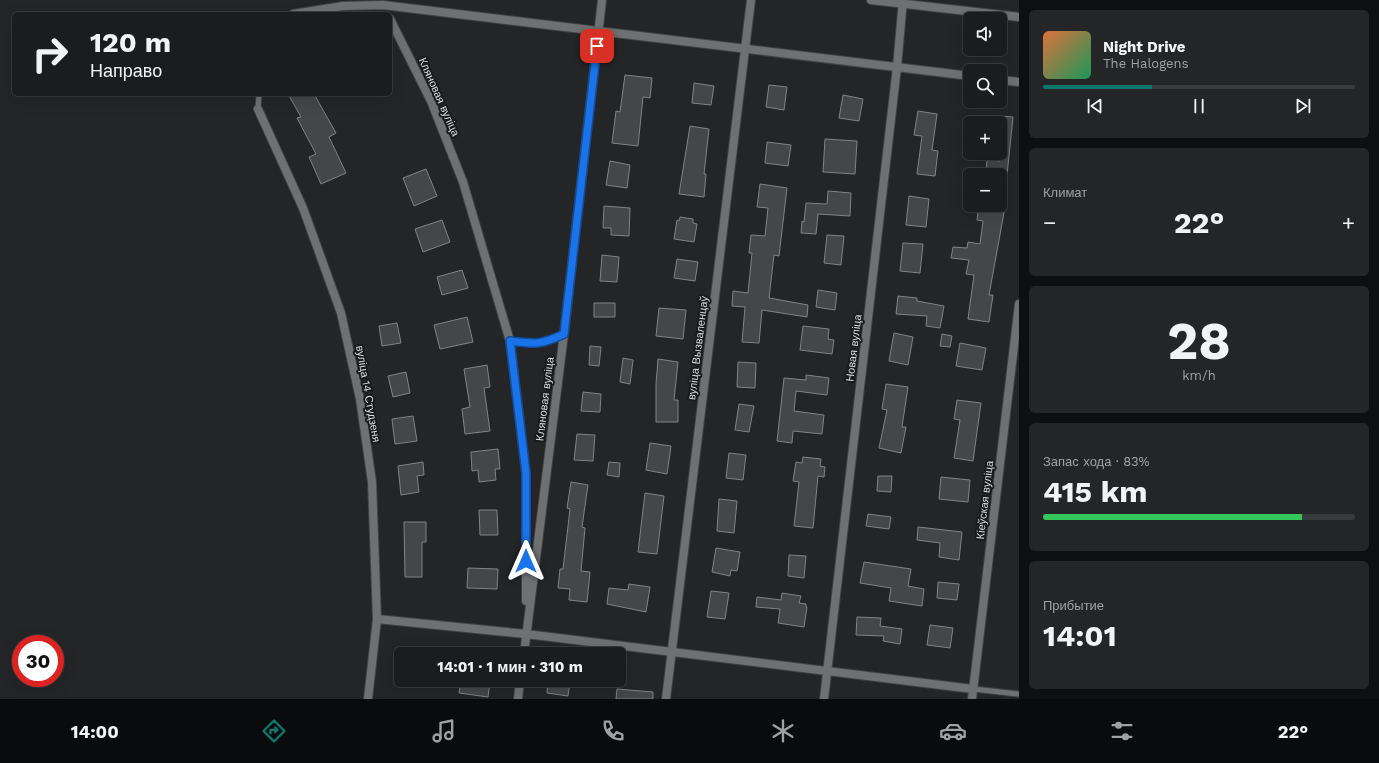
<!DOCTYPE html>
<html lang="ru">
<head>
<meta charset="utf-8">
<style>
	body { margin:0; font-family:"Work Sans",sans-serif; background:#232526; color:#f1f3f6; height:100vh; display:flex; flex-direction:column; font-size:15px; white-space:nowrap }
	* { box-sizing:border-box; margin:0 }
	p { font-size:13px; color:#9fa1a4 }
	.icon { flex:none; width:22px; height:22px; fill:none; stroke:currentColor; stroke-width:2; stroke-linecap:round; stroke-linejoin:round }
	.map { position:relative; flex:1; overflow:hidden }
	.details { display:flex; flex-direction:column; gap:10px; padding:10px; background:#0e0f10; width:360px }
	.details>* { flex:none }
	.top-card { position:absolute; left:12px; top:12px; width:380px; height:84px; border-radius:6px; box-shadow:0 4px 16px #0002,0 0 0 1px #383a3b; background:#1a1c1d; color:#f1f3f6; overflow:hidden }
	.tools { position:absolute; left:963px; top:12px; display:grid; gap:8px }
	.tools a { display:grid; place-items:center; width:44px; height:44px; border-radius:6px; background:#1a1c1d; box-shadow:0 4px 16px #0002,0 0 0 1px #383a3b; font-size:20px }
	.speed { position:absolute; left:12px; top:635px; display:flex; gap:8px; font-size:20px; font-weight:700; text-align:center }
	.speed>* { display:grid; place-content:center; width:52px; height:52px; border-radius:50%; background:#1a1c1d; box-shadow:0 4px 16px #0002,0 0 0 1px #383a3b; line-height:1 }
	.speed .limit { border:6px solid #d22; background:#fff; color:#111 }
	.pin { position:absolute; display:grid; place-items:center; width:34px; height:34px; color:#fff; margin:-17px; border-radius:8px; box-shadow:0 2px 6px #0006 }
	.me { position:absolute; width:44px; margin:-22px; rotate:0deg; stroke-linejoin:round; filter:drop-shadow(0 0 3px #0008) }
	.turn { display:flex; align-items:center; gap:14px; height:84px; padding:0 12px; font-size:18px }
	.turn .icon { width:52px; height:52px; stroke-width:2.5 }
	.turn b { display:block; font-size:28px; line-height:34px }
	.big { font-size:30px; font-weight:700; line-height:1.1 }
	.details .tile { flex:1; display:flex; flex-direction:column; justify-content:center; gap:6px; min-width:0; padding:0 14px; border-radius:6px; background:#232526 }
	.details .dial { align-items:center; gap:0 }
	.dial b { font-size:52px; line-height:1 }
	.song { display:flex; align-items:center; gap:12px }
	.cover { width:48px; height:48px; border-radius:6px; background:linear-gradient(135deg,hsl(20 70% 55%),hsl(150 70% 35%)) }
	.played { height:4px; border-radius:2px; background:linear-gradient(90deg,#0f766e 35%,#383a3b 35%) }
	.keys { display:flex; justify-content:space-around; direction:ltr }
	.heat { display:flex; justify-content:space-between; align-items:center; font-size:22px; direction:ltr }
	.charge { height:6px; border-radius:3px; background:linear-gradient(90deg,#34c759 83%,#383a3b 0) }
	.trip { position:absolute; left:394px; top:647px; width:232px; height:40px; border-radius:6px; background:#1a1c1d; box-shadow:0 4px 16px #0002,0 0 0 1px #383a3b; font-weight:700; line-height:40px; text-align:center }
	.dock { display:flex; height:64px; justify-content:space-around; align-items:center; background:#0a0b0c; color:#9fa1a4 }
	.dock .icon { width:28px; height:28px }
	.dock .current { color:#0f766e }
	.dock b { font-size:18px; color:#f1f3f6 }
	main { display:flex; flex:1; min-height:0 }
	.map>svg:first-child { display:block }
	.building { fill:#444648; stroke:#818386 }
	.lines { fill:none; stroke-linecap:round; stroke-linejoin:round }
	.service-casing { stroke:#414244; stroke-width:7 }
	.minor-casing { stroke:#414244; stroke-width:10 }
	.service { stroke:#6f7071; stroke-width:5 }
	.minor { stroke:#6f7071; stroke-width:8 }
	.route-casing { stroke:#114b97; stroke-width:10 }
	.route { stroke:#1a73e8; stroke-width:7 }
	.labels { text-anchor:middle; dominant-baseline:central; stroke-width:4; stroke-linejoin:round; paint-order:stroke }
	.street-label { font-size:11px; fill:#dcdddf; stroke:#1a1b1e }
</style>
</head>
<body>
<main>
<div class="map">
<svg width="1019" height="699" viewBox="0 0 1019 699">
	<rect width="100%" height="100%" fill="#232527"/>
	<path class="building" d="M625 75 652 78 650 98 643 97 638 146 612 143 616 111 620 112Z
		M694 83 714 86 711 105 692 103Z
		M769 85 787 87 784 110 766 107Z
		M288 94H314L336 133 329 137 346 173 321 184 309 157 316 154 297 118 301 117Z
		M843 95 863 99 859 121 839 118Z
		M918 111 937 114 932 150 938 151 935 176 917 174 922 136 914 135Z
		M1000 116 1013 117 1007 175H986L987 159 1000 161Z
		M690 126 709 129 704 174H706L704 197 679 194Z
		M825 139 857 141 855 174 823 172Z
		M767 142 791 145 788 166 765 163Z
		M610 161 630 165 627 188 606 185Z
		M426 169 437 196 414 206 403 178Z
		M760 184 787 188 779 256 774 255 769 298 808 305 807 317 762 310 759 343 742 342 745 307 732 306 733 291 748 293 752 253H749L751 235 765 236 768 208 757 207Z
		M828 191 851 193 850 216 818 214 816 234 801 233 802 221 804 222 806 203 827 204Z
		M909 196 929 199 926 227 906 225Z
		M979 205H1004L1005 207 989 295H993L989 322 968 319 974 275 966 274 969 260 951 258 953 247 967 248 968 242 980 244 983 221 977 220Z
		M604 206 630 208 629 236 611 235V228H603Z
		M680 217 693 219V223L697 224 694 242 674 239 677 220 679 221Z
		M442 220 450 242 423 252 415 229Z
		M827 235 844 236 841 265 824 263Z
		M903 243 923 244 920 273 900 271Z
		M602 255 619 257 617 282 600 281Z
		M677 259 698 262 695 281 674 278Z
		M462 270 468 288 442 295 437 277Z
		M818 290 837 293 835 310 816 307Z
		M898 296 917 298V301L944 306 940 328 926 326 927 316 896 314Z
		M594 303H615V317H594Z
		M659 308 686 310 683 339 656 336Z
		M467 317 473 342 440 349 434 325Z
		M397 323 401 343 382 346 379 326Z
		M803 326 829 329 828 339 834 340 832 354 800 350Z
		M894 333 913 337 908 365 889 361Z
		M942 334 952 336 950 347 940 346Z
		M960 343 986 348 982 370 956 366Z
		M590 346 601 347 599 366 589 365Z
		M623 358 633 360 630 384 620 382Z
		M658 359 678 362 674 400H678V422H656V384Z
		M738 362 756 363 755 388 737 387Z
		M487 365 490 387 484 388 490 431 465 434 462 409 470 407 464 369Z
		M406 372 410 393 393 397 388 376Z
		M806 375 829 378 827 395 796 391 794 411 824 415 822 434 793 431 792 443 777 441 784 378 806 380Z
		M886 384 908 387 902 427H906L901 453 879 448 887 410 882 409Z
		M583 392 601 394 600 412 581 411Z
		M957 400 981 403 973 461 954 458 960 420 954 419Z
		M739 404 754 406 749 432 735 430Z
		M413 416 417 441 395 444 392 419Z
		M577 434 595 435 593 461 574 460Z
		M650 443 671 446 667 474 646 470Z
		M498 449 500 469H495L496 480 479 482 478 470 472 471 471 452Z
		M729 453 746 455 743 480 726 478Z
		M803 457 821 459 820 466 825 467 824 477 818 476 813 528 794 526 799 482 793 481 796 462 802 463Z
		M423 462 424 475 417 476 419 492 401 495 398 466Z
		M609 462 620 463 619 477 607 475Z
		M878 476H892L891 492 877 491Z
		M941 477 970 480 968 502 939 499Z
		M571 482 588 485 582 527 585 528 581 571 590 572 587 602 569 600 570 589 558 588 560 569H563L570 509 567 508Z
		M645 493 664 496 657 554 638 552Z
		M719 499 737 501 734 533 717 531Z
		M479 510H497L498 535H480Z
		M868 514 891 517 889 529 866 526Z
		M404 522H426V542H422V577H405Z
		M918 527 962 532 959 560 939 557 940 543 917 540Z
		M716 548 740 552 737 571 731 570 730 576 712 572Z
		M789 555 806 556 804 578 788 576Z
		M864 562 911 569 908 586 924 589 922 606 889 601 891 588 860 583Z
		M468 568 498 569 497 589 467 588Z
		M938 582 959 584 957 600 937 598Z
		M629 584 650 587 646 612 607 604 609 588 628 590Z
		M711 591 729 593 725 619 707 617Z
		M782 593 801 596 799 603 806 604V607H807L804 627 778 623 780 609 756 607 757 597 781 600Z
		M857 617 881 618 880 626 902 629 900 644 883 641 884 636 856 635Z
		M930 625 953 628 950 648 927 645Z
		M461 680H490L488 697 459 693Z
		M548 680H570L568 696 547 693Z
		M617 689 653 692V699H616Z"/>
	<g class="lines">
		<defs>
			<path id="service" d="M258 109 259 94
				M510 341C535 344 541 345 564 334
				M973 689 1019 694"/>
			<path id="minor" d="M871 0 1019 17
				M293 14 343 6 383 5 970 76
				M390 19 431 101 463 182 510 341 526 473V601
				M1000 80 1019 82
				M258 109 303 208 341 313 360 399 372 482 377 619 368 699
				M377 619 526 634 973 689
				M524 654 564 334 602 0
				M518 699 520 680
				M666 699 751 0
				M824 699 897 67 903 0
				M972 699 1019 304"/>
		</defs>
		<use href="#service" class="service-casing"/>
		<use href="#minor" class="minor-casing"/>
		<use href="#service" class="service"/>
		<use href="#minor" class="minor"/>
	</g>
	<g class="lines">
		<defs>
			<path id="route" d="M526 561V473L510 341C535 344 541 345 564 334L597 46"/>
		</defs>
		<use href="#route" class="route-casing"/>
		<use href="#route" class="route"/>
	</g>
	<g class="labels">
		<g class="street-label">
			<text transform="translate(439 97) rotate(66)">Кляновая вуліца</text>
			<text transform="translate(698 348) rotate(-83)">вуліца Вызваленцаў</text>
			<text transform="translate(854 348) rotate(-83)">Новая вуліца</text>
			<text transform="translate(368 394) rotate(80)">вуліца 14 Студзеня</text>
			<text transform="translate(545 399) rotate(-83)">Кляновая вуліца</text>
			<text transform="translate(985 500) rotate(-83)">Кіеўская вуліца</text>
		</g>
	</g>
</svg>
<div class="tools">
<a><svg class="icon" aria-label="sound" viewBox="0 0 24 24"><path d="M4 9h4l5-4v14l-5-4H4zM17 9q2 3 0 6"/></svg></a>
<a><svg class="icon" aria-label="search" viewBox="0 0 24 24"><circle cx="10" cy="10" r="6"/><path d="M15 15l6 6"/></svg></a>
<a>+</a>
<a>−</a>
</div>
<div class="speed"><div class="limit">30</div></div>
<div class="pin" style="left:597px;top:46px;background:#d93025"><svg class="icon" aria-label="arrive" viewBox="0 0 24 24"><path d="M6 21V4h12l-3 4 3 4H6"/></svg></div>
<svg class="me" style="left:526px;top:561px" viewBox="-20 -20 40 40"><path d="M0-17L14 15 0 8-14 15z" fill="#1a73e8" stroke="#fff" stroke-width="4"/></svg>
<div class="trip">14:01 · 1 мин · 310 m</div>
<div class="top-card">
<div class="turn"><svg class="icon" aria-label="right" viewBox="0 0 24 24"><path d="M7 20v-9h11M14 6l5 5-5 5"/></svg><div><b>120 m</b>Направо</div></div>
</div>
</div>
<section class="details">
<div class="tile">
<div class="song"><i class="cover"></i><div><b>Night Drive</b><p>The Halogens</p></div></div>
<div class="played"></div>
<div class="keys"><svg class="icon" aria-label="previous" viewBox="0 0 24 24"><path d="M18 5L8 12l10 7zM5 5v14"/></svg><svg class="icon" aria-label="pause" viewBox="0 0 24 24"><path d="M8 5v14M16 5v14"/></svg><svg class="icon" aria-label="next" viewBox="0 0 24 24"><path d="M6 5l10 7-10 7zM19 5v14"/></svg></div>
</div>
<div class="tile"><p>Климат</p>
<div class="heat"><a>−</a><b class="big">22°</b><a>+</a></div>
</div>
<div class="tile dial"><b>28</b><p>km/h</p></div>
<div class="tile"><p>Запас хода · 83%</p><b class="big">415 km</b><div class="charge"></div></div>
<div class="tile"><p>Прибытие</p><b class="big">14:01</b></div>
</section>
</main>
<nav class="dock">
<b>14:00</b>
<svg class="icon current" aria-label="directions" viewBox="0 0 24 24"><path d="M12 3l9 9-9 9-9-9zM9 14v-3h6M13 9l2 2-2 2"/></svg>
<svg class="icon" aria-label="music" viewBox="0 0 24 24"><path d="M9 18V5l10-2v13"/><circle cx="6" cy="18" r="3"/><circle cx="16" cy="16" r="3"/></svg>
<svg class="icon" aria-label="phone" viewBox="0 0 24 24"><path d="M5 4h4l2 5-3 2q2 4 5 5l2-3 5 2v4C11 20 4 13 5 4z"/></svg>
<svg class="icon" aria-label="climate" viewBox="0 0 24 24"><path d="M12 3v18M4 7l16 10M4 17L20 7"/></svg>
<svg class="icon" aria-label="car" viewBox="0 0 24 24"><path d="M5 17H2v-5l4-1 3-4h7l3 4 3 1v5h-3M9 17h6M6 11h13"/><circle cx="7" cy="17" r="2"/><circle cx="17" cy="17" r="2"/></svg>
<svg class="icon" aria-label="filters" viewBox="0 0 24 24"><path d="M4 7h16M4 17h16"/><circle cx="9" cy="7" r="2"/><circle cx="15" cy="17" r="2"/></svg>
<b>22°</b>
</nav>
</body>
</html>
